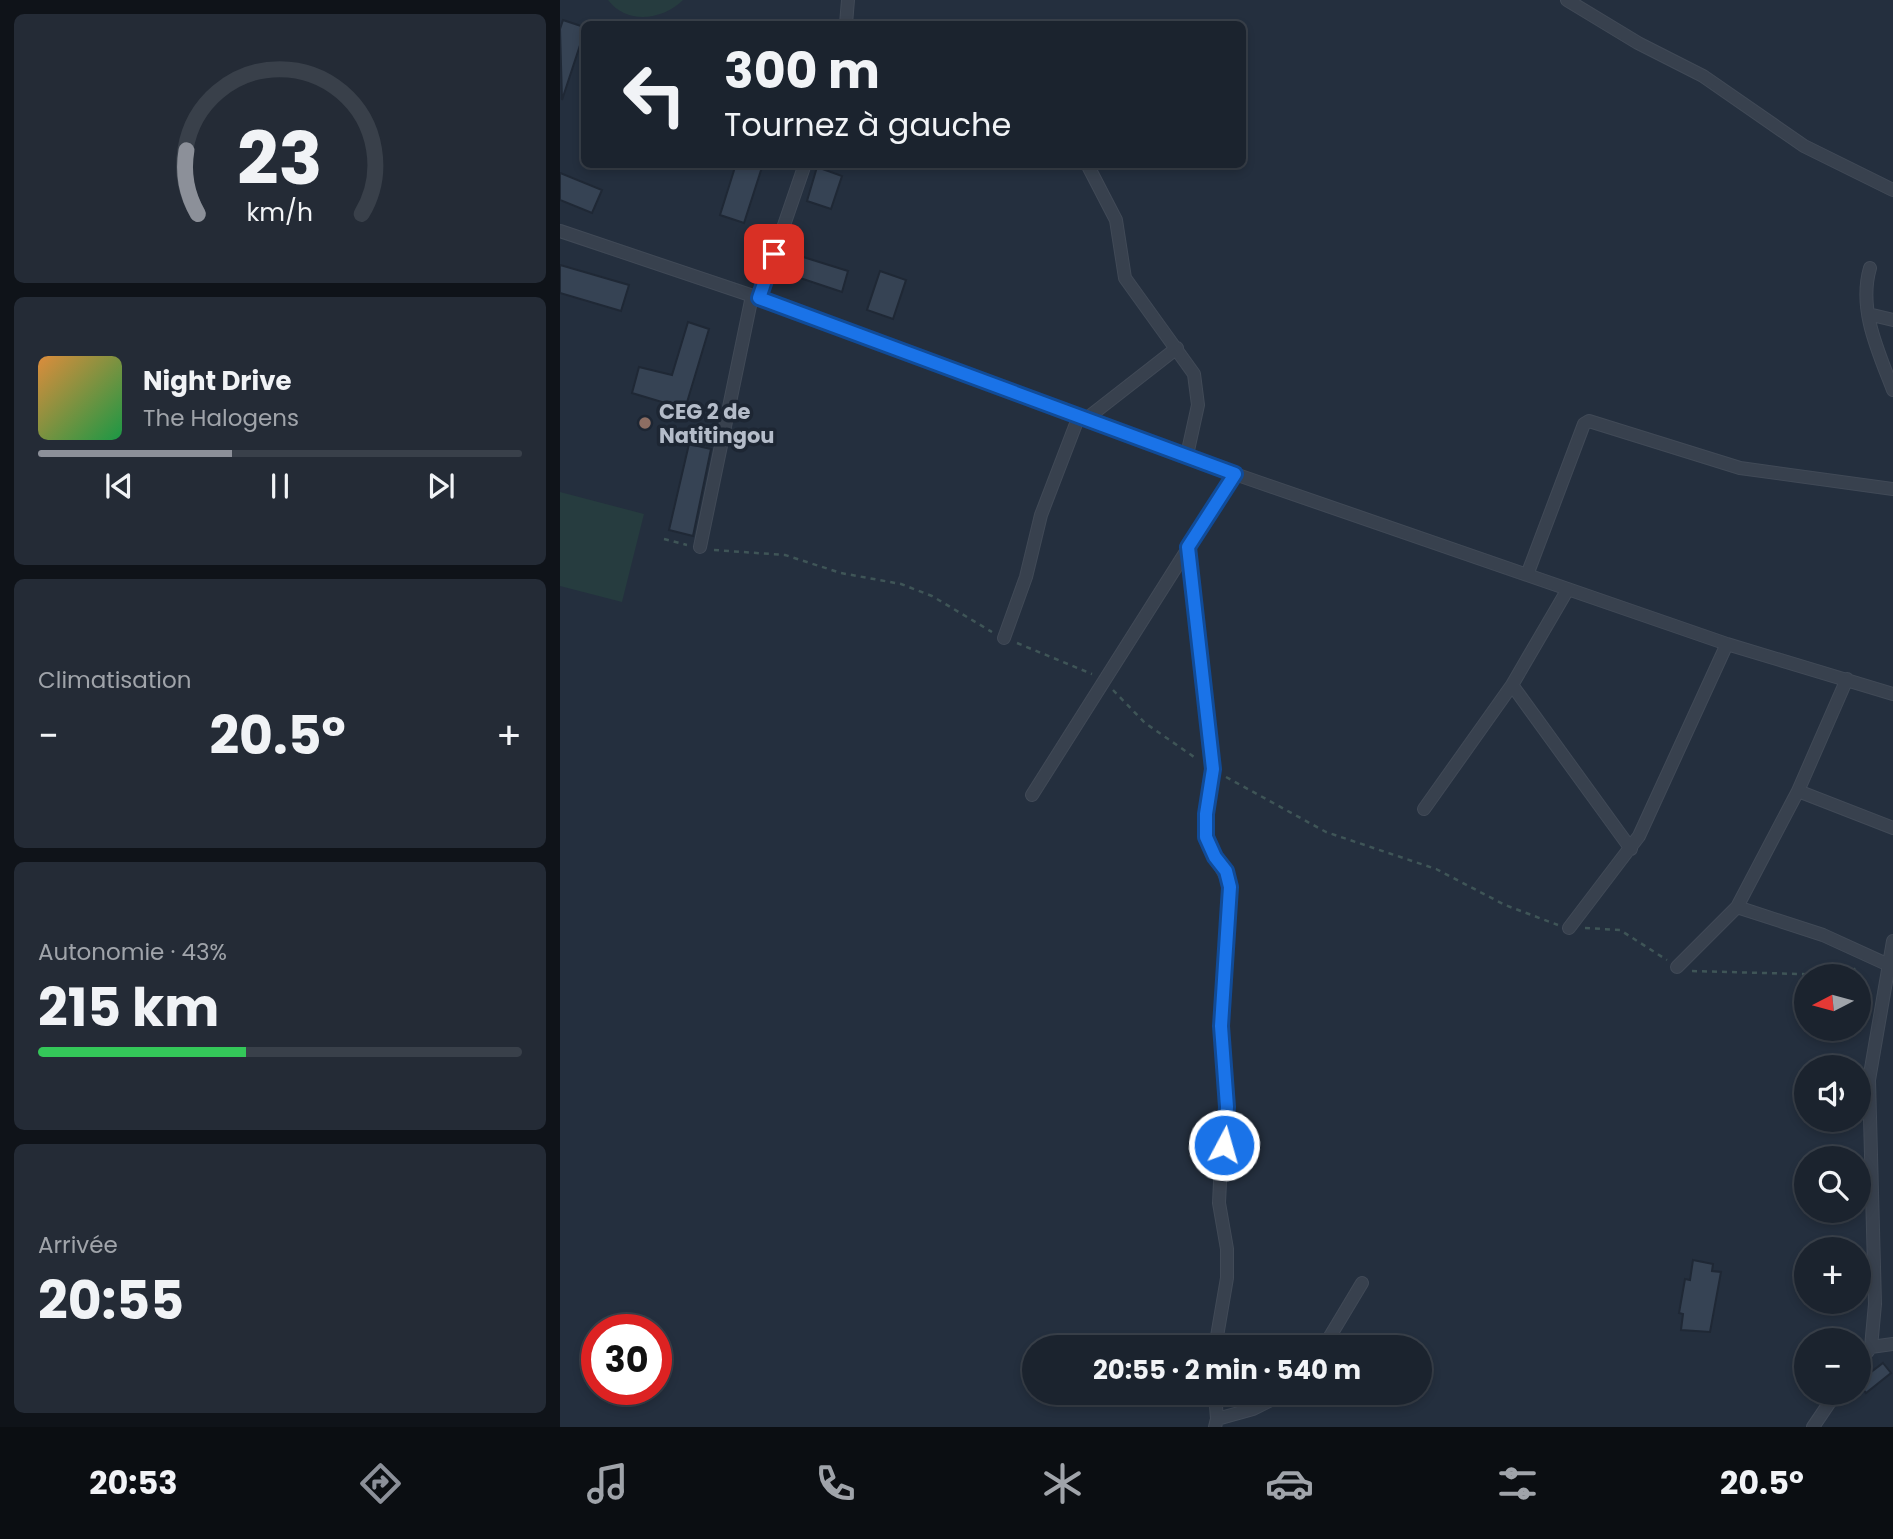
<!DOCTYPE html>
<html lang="fr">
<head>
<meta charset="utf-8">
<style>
	body { margin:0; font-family:Poppins,sans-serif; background:#242b36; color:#f1f3f6; height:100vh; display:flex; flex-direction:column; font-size:26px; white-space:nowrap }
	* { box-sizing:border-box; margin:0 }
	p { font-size:23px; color:#a0a4aa }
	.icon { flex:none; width:38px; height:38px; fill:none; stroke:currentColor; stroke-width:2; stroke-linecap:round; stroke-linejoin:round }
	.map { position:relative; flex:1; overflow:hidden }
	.details { display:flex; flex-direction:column; gap:14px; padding:14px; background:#0f1319; width:560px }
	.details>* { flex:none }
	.hud { position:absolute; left:21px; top:21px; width:665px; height:147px; border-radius:10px; box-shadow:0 4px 10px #0003,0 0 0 2px #39404a; background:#1b232e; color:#f1f3f6; overflow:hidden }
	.needle { width:46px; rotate:264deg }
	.tools { position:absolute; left:1234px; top:964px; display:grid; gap:14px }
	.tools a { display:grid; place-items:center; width:77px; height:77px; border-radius:50%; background:#1b232e; box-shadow:0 4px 10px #0003,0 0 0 2px #39404a; font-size:35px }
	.speed { position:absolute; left:21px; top:1314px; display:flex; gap:14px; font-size:35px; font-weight:700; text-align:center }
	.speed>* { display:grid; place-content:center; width:91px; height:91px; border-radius:50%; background:#1b232e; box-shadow:0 4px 10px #0003,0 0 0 2px #39404a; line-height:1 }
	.speed .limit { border:10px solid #d22; background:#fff; color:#111 }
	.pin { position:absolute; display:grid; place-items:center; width:60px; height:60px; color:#fff; margin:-30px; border-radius:14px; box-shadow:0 4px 10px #0006 }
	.me { position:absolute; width:77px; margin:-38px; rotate:6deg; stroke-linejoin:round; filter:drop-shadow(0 0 5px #0008) }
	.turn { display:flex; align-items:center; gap:24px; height:147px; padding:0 28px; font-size:32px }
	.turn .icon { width:91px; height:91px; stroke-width:2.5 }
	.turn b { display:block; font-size:49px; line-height:60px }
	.big { font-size:52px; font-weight:700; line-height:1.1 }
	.details .tile { flex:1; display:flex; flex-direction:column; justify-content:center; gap:10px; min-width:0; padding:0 24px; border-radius:10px; background:#242b36 }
	.details .dial { align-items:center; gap:0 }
	.dial svg { height:182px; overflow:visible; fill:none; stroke:#39404a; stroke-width:7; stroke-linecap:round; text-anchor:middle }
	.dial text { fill:#f1f3f6; stroke:none }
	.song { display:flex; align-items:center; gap:21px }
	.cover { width:84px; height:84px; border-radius:10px; background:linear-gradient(135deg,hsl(30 70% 55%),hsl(140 70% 35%)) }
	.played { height:7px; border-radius:4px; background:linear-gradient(90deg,#8c9099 40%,#39404a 40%) }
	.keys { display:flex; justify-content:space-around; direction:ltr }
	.heat { display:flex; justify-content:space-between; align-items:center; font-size:38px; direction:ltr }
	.charge { height:10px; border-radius:5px; background:linear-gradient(90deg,#34c759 43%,#39404a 0) }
	.trip { position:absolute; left:462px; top:1335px; width:410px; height:70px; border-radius:35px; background:#1b232e; box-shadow:0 4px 10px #0003,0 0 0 2px #39404a; font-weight:700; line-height:70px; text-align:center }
	.tabs { display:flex; height:112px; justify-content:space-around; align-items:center; background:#0b0e12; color:#a0a4aa }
	.tabs .icon { width:49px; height:49px }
	.tabs .current { color:#8c9099 }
	.tabs b { font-size:32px; color:#f1f3f6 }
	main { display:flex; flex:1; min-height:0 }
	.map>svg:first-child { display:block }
	.green { fill:#263c3f }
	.building { fill:#364354; stroke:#1f2835; stroke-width:2 }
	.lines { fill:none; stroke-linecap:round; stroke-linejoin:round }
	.street-casing { stroke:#414a57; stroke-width:14 }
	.path { stroke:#3f5557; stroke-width:2.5; stroke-dasharray:5 5; stroke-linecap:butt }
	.street { stroke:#38414e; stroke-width:12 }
	.route-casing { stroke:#114b97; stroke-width:18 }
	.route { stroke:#1a73e8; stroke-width:12 }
	.education-dot { fill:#8d6e63; stroke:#1d2633; stroke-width:2.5 }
	.labels { text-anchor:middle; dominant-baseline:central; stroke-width:7; stroke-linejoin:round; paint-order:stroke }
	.poi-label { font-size:21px; font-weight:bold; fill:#b4bcc9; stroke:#1d2633; text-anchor:start }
</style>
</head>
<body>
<main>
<section class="details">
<div class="tile dial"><svg viewBox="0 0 100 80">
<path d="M14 69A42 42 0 1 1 86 69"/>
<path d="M14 69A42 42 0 0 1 9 41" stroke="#8c9099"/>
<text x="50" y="56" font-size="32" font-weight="700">23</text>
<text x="50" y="72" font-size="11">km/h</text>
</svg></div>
<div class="tile">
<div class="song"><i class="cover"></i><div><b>Night Drive</b><p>The Halogens</p></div></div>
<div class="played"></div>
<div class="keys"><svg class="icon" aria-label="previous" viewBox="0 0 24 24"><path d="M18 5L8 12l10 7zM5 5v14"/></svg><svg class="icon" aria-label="pause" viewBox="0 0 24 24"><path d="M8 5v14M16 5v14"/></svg><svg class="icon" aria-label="next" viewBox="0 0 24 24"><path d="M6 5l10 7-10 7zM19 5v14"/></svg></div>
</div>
<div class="tile"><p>Climatisation</p>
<div class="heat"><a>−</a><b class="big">20.5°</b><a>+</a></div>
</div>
<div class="tile"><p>Autonomie · 43%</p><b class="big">215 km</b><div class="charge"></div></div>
<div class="tile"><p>Arrivée</p><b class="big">20:55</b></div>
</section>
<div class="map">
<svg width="1333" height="1427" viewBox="0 0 1333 1427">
	<rect width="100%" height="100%" fill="#242f3e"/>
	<path class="green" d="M48 0H123C103 20 67 25 48 0Z
		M0 492 84 514 62 602 0 586Z"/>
	<path class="building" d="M3 20 24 27V33L2 100 0 29Z
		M176 164H203L184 223 160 215Z
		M257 167 282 176 271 209 247 201Z
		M0 173 42 190 32 213 0 200Z
		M240 256 288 271 282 292 234 276Z
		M0 265 69 285 61 311 0 293Z
		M320 271 346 280 333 319 307 310Z
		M128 322 149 329 125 409 72 393 79 367 112 375Z
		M129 444 151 449 133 536 109 530Z
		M1133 1260 1153 1264 1152 1271 1161 1272 1150 1332 1121 1330 1123 1314 1119 1313 1125 1279 1130 1280Z
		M1323 1363 1331 1373 1306 1393 1298 1382Z"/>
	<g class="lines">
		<defs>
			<path id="street" d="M1007 0 1078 43 1143 76 1244 146 1333 190
				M286 24 288 0
				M527 164 556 220 565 278 634 374 638 405 627 455
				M0 231 199 298 675 474 1167 644 1333 694
				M1310 268C1298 309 1318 351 1333 390
				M199 298 245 164
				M1308 314 1333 320
				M526 419 617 348
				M140 547 192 296
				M628 547C636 620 647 693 652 765 654 788 643 811 646 835 649 854 665 869 670 887L661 1026 667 1129 661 1161 659 1203 667 1249V1278L655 1348
				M967 575 1024 424 1029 421 1180 468 1333 489
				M444 638 466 577 481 515 519 416
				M1287 679 1238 791 1333 828
				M952 685 1071 849
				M1238 791 1177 907 1263 935 1333 967
				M472 795 675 474
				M864 809 952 685 1008 589
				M1009 928 1079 836 1167 644
				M1117 967 1177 907
				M1311 1347 1333 1344
				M763 1348 802 1283
				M1298 1364 1311 1347 1315 1304 1309 1080 1333 941
				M655 1393 657 1419
				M655 1427 657 1419 693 1409 725 1393
				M1253 1427 1276 1393"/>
		</defs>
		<use href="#street" class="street-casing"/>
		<path class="path" d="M104 539 127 545
			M154 550 225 555 281 573 341 584 372 596 432 632
			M457 643 532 674
			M553 690 585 723 637 759
			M666 777 766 832 876 869 945 905 998 925
			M1025 928 1060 930 1107 960
			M1132 971 1276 975 1291 972 1298 966"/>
		<use href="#street" class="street"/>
	</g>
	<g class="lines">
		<defs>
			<path id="route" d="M214 254 199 298 675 474 628 547 653 769 646 814V837L655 857 666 871 670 887 661 1026 667 1107 664 1145"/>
		</defs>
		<use href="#route" class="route-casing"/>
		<use href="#route" class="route"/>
	</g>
	<circle class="education-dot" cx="85" cy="423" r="7"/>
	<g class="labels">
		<g class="poi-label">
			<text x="99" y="411">CEG 2 de<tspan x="99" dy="24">Natitingou</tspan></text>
		</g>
	</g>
</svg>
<div class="tools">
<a><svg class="needle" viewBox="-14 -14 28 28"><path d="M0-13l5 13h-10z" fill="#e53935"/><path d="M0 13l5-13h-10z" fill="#a0a4aa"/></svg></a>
<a><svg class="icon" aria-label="sound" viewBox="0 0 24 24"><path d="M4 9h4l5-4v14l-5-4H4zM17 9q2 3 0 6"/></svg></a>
<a><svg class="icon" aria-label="search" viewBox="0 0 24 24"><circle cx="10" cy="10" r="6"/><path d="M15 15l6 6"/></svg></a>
<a>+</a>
<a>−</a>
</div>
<div class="speed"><div class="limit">30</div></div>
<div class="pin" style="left:214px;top:254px;background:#d93025"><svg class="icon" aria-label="arrive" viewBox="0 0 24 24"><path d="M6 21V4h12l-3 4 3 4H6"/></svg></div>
<svg class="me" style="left:664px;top:1145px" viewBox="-20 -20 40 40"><circle r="17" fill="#1a73e8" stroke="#fff" stroke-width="3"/><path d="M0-11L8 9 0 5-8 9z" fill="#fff"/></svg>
<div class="trip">20:55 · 2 min · 540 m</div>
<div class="hud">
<div class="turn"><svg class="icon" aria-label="left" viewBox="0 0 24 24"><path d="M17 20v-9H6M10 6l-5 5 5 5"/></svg><div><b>300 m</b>Tournez à gauche</div></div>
</div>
</div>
</main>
<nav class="tabs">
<b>20:53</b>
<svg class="icon current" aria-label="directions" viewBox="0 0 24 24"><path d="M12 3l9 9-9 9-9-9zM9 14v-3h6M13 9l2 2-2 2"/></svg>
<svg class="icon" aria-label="music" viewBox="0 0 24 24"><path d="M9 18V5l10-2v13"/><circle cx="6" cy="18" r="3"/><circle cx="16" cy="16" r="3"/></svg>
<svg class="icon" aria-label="phone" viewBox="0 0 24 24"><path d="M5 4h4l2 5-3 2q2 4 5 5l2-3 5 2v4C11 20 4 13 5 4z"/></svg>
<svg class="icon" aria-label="climate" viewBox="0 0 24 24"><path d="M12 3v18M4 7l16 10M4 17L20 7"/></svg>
<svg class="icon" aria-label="car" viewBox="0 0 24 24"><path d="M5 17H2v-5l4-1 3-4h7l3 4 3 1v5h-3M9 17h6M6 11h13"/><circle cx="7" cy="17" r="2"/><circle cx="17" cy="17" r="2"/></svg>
<svg class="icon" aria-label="filters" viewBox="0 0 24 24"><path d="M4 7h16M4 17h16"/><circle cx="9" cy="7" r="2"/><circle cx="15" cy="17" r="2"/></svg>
<b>20.5°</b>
</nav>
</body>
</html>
